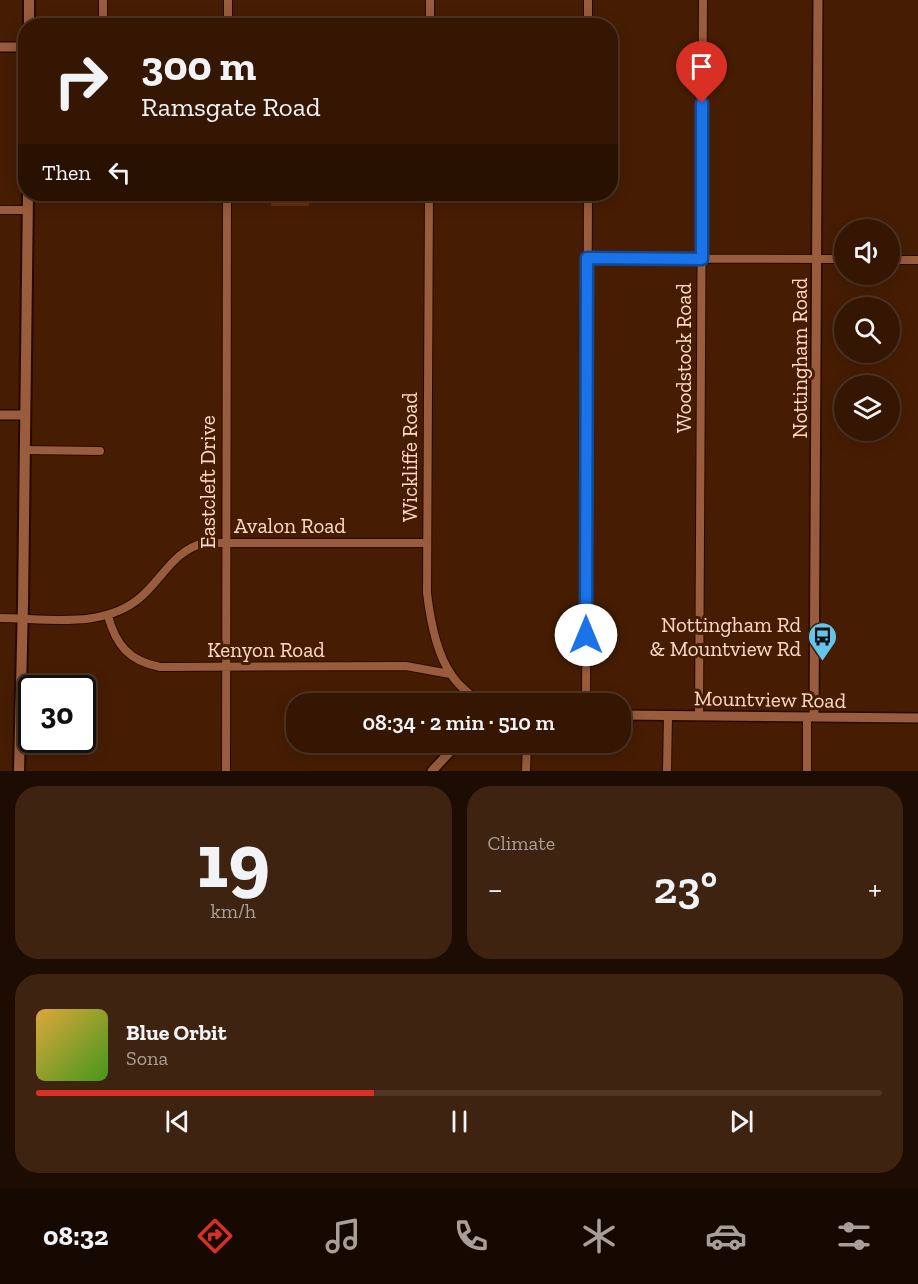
<!DOCTYPE html>
<html lang="en">
<head>
<meta charset="utf-8">
<style>
	body { margin:0; font-family:"Zilla Slab",serif; background:#3f2311; color:#f1f3f6; height:100vh; display:flex; flex-direction:column; font-size:22px; white-space:nowrap }
	* { box-sizing:border-box; margin:0 }
	p { font-size:20px; color:#a99f99 }
	.icon { flex:none; width:33px; height:33px; fill:none; stroke:currentColor; stroke-width:2; stroke-linecap:round; stroke-linejoin:round }
	.map { position:relative; height:771px; overflow:hidden }
	.details { display:flex; flex-direction:column; gap:15px; padding:15px; background:#1d0c01; flex:1 }
	.details>* { flex:none }
	.top-card { position:absolute; left:18px; top:18px; width:600px; height:183px; border-radius:24px; box-shadow:0 3px 15px #0003,0 0 0 2px #4e3524; background:#341602; color:#f1f3f6; overflow:hidden }
	.tools { position:absolute; left:834px; top:219px; display:grid; gap:12px }
	.tools a { display:grid; place-items:center; width:66px; height:66px; border-radius:50%; background:#341602; box-shadow:0 3px 15px #0003,0 0 0 2px #4e3524; font-size:30px }
	.speed { position:absolute; left:18px; top:675px; display:flex; gap:12px; font-size:30px; font-weight:700; text-align:center }
	.speed>* { display:grid; place-content:center; width:78px; height:78px; border-radius:50%; background:#341602; box-shadow:0 3px 15px #0003,0 0 0 2px #4e3524; line-height:1 }
	.speed .limit { border:3px solid #111; border-radius:9px; background:#fff; color:#111 }
	.pin { position:absolute; display:grid; place-items:center; width:51px; height:51px; color:#fff; margin:-62px -26px; border-radius:50% 50% 50% 0; rotate:-45deg; box-shadow:0 0 6px #0007 }
	.pin .icon { rotate:45deg }
	.me { position:absolute; width:66px; margin:-33px; rotate:0deg; stroke-linejoin:round; filter:drop-shadow(0 0 4px #0008) }
	.turn { display:flex; align-items:center; gap:21px; height:126px; padding:0 24px; font-size:27px }
	.turn .icon { width:78px; height:78px; stroke-width:2.5 }
	.turn b { display:block; font-size:42px; line-height:51px }
	.then { display:flex; align-items:center; height:57px; padding:0 24px; background:#0003; gap:12px; font-size:22px }
	.big { font-size:45px; font-weight:600; line-height:1.1 }
	.details .widget { flex:1; display:flex; flex-direction:column; justify-content:center; gap:9px; min-width:0; padding:0 21px; border-radius:24px; background:#3f2311 }
	.details .dial { align-items:center; gap:0 }
	.dial b { font-size:78px; line-height:1 }
	.song { display:flex; align-items:center; gap:18px }
	.cover { width:72px; height:72px; border-radius:9px; background:linear-gradient(135deg,hsl(40 70% 55%),hsl(100 70% 35%)) }
	.played { height:6px; border-radius:3px; background:linear-gradient(90deg,#d93025 40%,#4e3524 40%) }
	.keys { display:flex; justify-content:space-around; direction:ltr }
	.heat { display:flex; justify-content:space-between; align-items:center; font-size:33px; direction:ltr }
	.details .tiles { flex:1; display:grid; gap:15px; grid-template-columns:1fr 1fr }
	.widget:last-child { grid-column:span 2 }
	.trip { position:absolute; left:286px; top:693px; width:345px; height:60px; border-radius:24px; background:#341602; box-shadow:0 3px 15px #0003,0 0 0 2px #4e3524; font-weight:600; line-height:60px; text-align:center }
	.menu { display:flex; height:96px; justify-content:space-around; align-items:center; background:#150901; color:#a99f99 }
	.menu .icon { width:42px; height:42px }
	.menu .selected { color:#d93025 }
	.menu b { font-size:27px; color:#f1f3f6 }
	.map>svg:first-child { display:block }
	.green { fill:#6e2f03 }
	.lines { fill:none; stroke-linecap:round; stroke-linejoin:round }
	.minor-casing { stroke:#260900; stroke-width:10 }
	.tertiary-casing { stroke:#260900; stroke-width:12 }
	.secondary-casing { stroke:#260900; stroke-width:14 }
	.minor { stroke:#995c3c; stroke-width:8 }
	.tertiary { stroke:#995c3c; stroke-width:9 }
	.secondary { stroke:#995c3c; stroke-width:10 }
	.route-casing { stroke:#114b97; stroke-width:15 }
	.route { stroke:#1a73e8; stroke-width:10 }
	.labels { text-anchor:middle; dominant-baseline:central; stroke-width:6; stroke-linejoin:round; paint-order:stroke }
	.street-label { font-size:21px; fill:#fddac8; stroke:#461d03 }
	.poi-label { font-size:21px; fill:#fddac8; stroke:#461d03; text-anchor:end }
</style>
</head>
<body>
<div class="map">
<svg width="918" height="771" viewBox="0 0 918 771">
	<rect width="100%" height="100%" fill="#461d03"/>
	<path class="green" d="M271 194H309V206H271Z"/>
	<g class="lines">
		<defs>
			<path id="minor" d="M228 0V26
				M430 0V26
				M588 0V26
				M103 26V0
				M429 194 427 593C430 618 437 654 451 674 458 686 471 695 482 704
				M0 210H28
				M587 258 844 259
				M890 260H918
				M25 450 100 451
				M108 616C116 645 129 661 160 667L406 666 450 674
				M0 618C46 618 105 630 142 596 163 577 175 550 204 543H427
				M586 704 588 194
				M699 715 703 0
				M226 771 227 194
				M526 771 527 742
				M667 771 668 715
				M807 771V717"/>
			<path id="tertiary" d="M0 47H26
				M0 415H25
				M621 715 918 718
				M814 717 818 0
				M432 771 459 742"/>
			<path id="secondary" d="M29 26V0
				M19 771 23 604 28 194"/>
		</defs>
		<use href="#minor" class="minor-casing"/>
		<use href="#tertiary" class="tertiary-casing"/>
		<use href="#secondary" class="secondary-casing"/>
		<use href="#minor" class="minor"/>
		<use href="#tertiary" class="tertiary"/>
		<use href="#secondary" class="secondary"/>
	</g>
	<g class="lines">
		<defs>
			<path id="route" d="M586 635 587 258 702 259V103"/>
		</defs>
		<use href="#route" class="route-casing"/>
		<use href="#route" class="route"/>
	</g>
	<defs>
		<symbol id="bus-pin" viewBox="-11 -11 22 30"><path d="M0 17L-7.5 6A9.5 9.5 0 1 1 7.5 6Z" fill="#64c5ee" stroke="#461d03"/><path d="M-5-6H5V4H4V6H2V4H-2V6H-4V4H-5ZM-3.5-4V0h7V-4ZM-3.5 1.2v1.5H-2V1.2ZM2 1.2v1.5H3.5V1.2Z" fill="#111"/></symbol>
	</defs>
	<g fill-rule="evenodd">
		<use href="#bus-pin" x="806" y="620" width="33" height="45"/>
	</g>
	<g class="labels">
		<g class="street-label">
			<text transform="translate(683 358) rotate(-90)">Woodstock Road</text>
			<text transform="translate(799 358) rotate(-90)">Nottingham Road</text>
			<text transform="translate(409 457) rotate(-90)">Wickliffe Road</text>
			<text transform="translate(207 482) rotate(-90)">Eastcleft Drive</text>
			<text x="290" y="525">Avalon Road</text>
			<text x="266" y="649">Kenyon Road</text>
			<text transform="translate(770 699) rotate(1)">Mountview Road</text>
		</g>
		<g class="poi-label">
			<text x="801" y="624">Nottingham Rd<tspan x="801" dy="24">&amp; Mountview Rd</tspan></text>
		</g>
	</g>
</svg>
<div class="tools">
<a><svg class="icon" aria-label="sound" viewBox="0 0 24 24"><path d="M4 9h4l5-4v14l-5-4H4zM17 9q2 3 0 6"/></svg></a>
<a><svg class="icon" aria-label="search" viewBox="0 0 24 24"><circle cx="10" cy="10" r="6"/><path d="M15 15l6 6"/></svg></a>
<a><svg class="icon" aria-label="layers" viewBox="0 0 24 24"><path d="M12 4l9 5-9 5-9-5zM3 14l9 5 9-5"/></svg></a>
</div>
<div class="speed"><div class="limit">30</div></div>
<div class="pin" style="left:702px;top:103px;background:#d93025"><svg class="icon" aria-label="arrive" viewBox="0 0 24 24"><path d="M6 21V4h12l-3 4 3 4H6"/></svg></div>
<svg class="me" style="left:586px;top:635px" viewBox="-20 -20 40 40"><circle r="19" fill="#fff"/><path d="M0-13L10 11 0 6-10 11z" fill="#1a73e8"/></svg>
<div class="trip">08:34 · 2 min · 510 m</div>
<div class="top-card">
<div class="turn"><svg class="icon" aria-label="right" viewBox="0 0 24 24"><path d="M7 20v-9h11M14 6l5 5-5 5"/></svg><div><b>300 m</b>Ramsgate Road</div></div>
<div class="then">Then<svg class="icon" aria-label="left" viewBox="0 0 24 24"><path d="M17 20v-9H6M10 6l-5 5 5 5"/></svg></div>
</div>
</div>
<section class="details">
<div class="tiles">
<div class="widget dial"><b>19</b><p>km/h</p></div>
<div class="widget"><p>Climate</p>
<div class="heat"><a>−</a><b class="big">23°</b><a>+</a></div>
</div>
<div class="widget">
<div class="song"><i class="cover"></i><div><b>Blue Orbit</b><p>Sona</p></div></div>
<div class="played"></div>
<div class="keys"><svg class="icon" aria-label="previous" viewBox="0 0 24 24"><path d="M18 5L8 12l10 7zM5 5v14"/></svg><svg class="icon" aria-label="pause" viewBox="0 0 24 24"><path d="M8 5v14M16 5v14"/></svg><svg class="icon" aria-label="next" viewBox="0 0 24 24"><path d="M6 5l10 7-10 7zM19 5v14"/></svg></div>
</div>
</div>
</section>
<nav class="menu">
<b>08:32</b>
<svg class="icon selected" aria-label="directions" viewBox="0 0 24 24"><path d="M12 3l9 9-9 9-9-9zM9 14v-3h6M13 9l2 2-2 2"/></svg>
<svg class="icon" aria-label="music" viewBox="0 0 24 24"><path d="M9 18V5l10-2v13"/><circle cx="6" cy="18" r="3"/><circle cx="16" cy="16" r="3"/></svg>
<svg class="icon" aria-label="phone" viewBox="0 0 24 24"><path d="M5 4h4l2 5-3 2q2 4 5 5l2-3 5 2v4C11 20 4 13 5 4z"/></svg>
<svg class="icon" aria-label="climate" viewBox="0 0 24 24"><path d="M12 3v18M4 7l16 10M4 17L20 7"/></svg>
<svg class="icon" aria-label="car" viewBox="0 0 24 24"><path d="M5 17H2v-5l4-1 3-4h7l3 4 3 1v5h-3M9 17h6M6 11h13"/><circle cx="7" cy="17" r="2"/><circle cx="17" cy="17" r="2"/></svg>
<svg class="icon" aria-label="filters" viewBox="0 0 24 24"><path d="M4 7h16M4 17h16"/><circle cx="9" cy="7" r="2"/><circle cx="15" cy="17" r="2"/></svg>
</nav>
</body>
</html>
